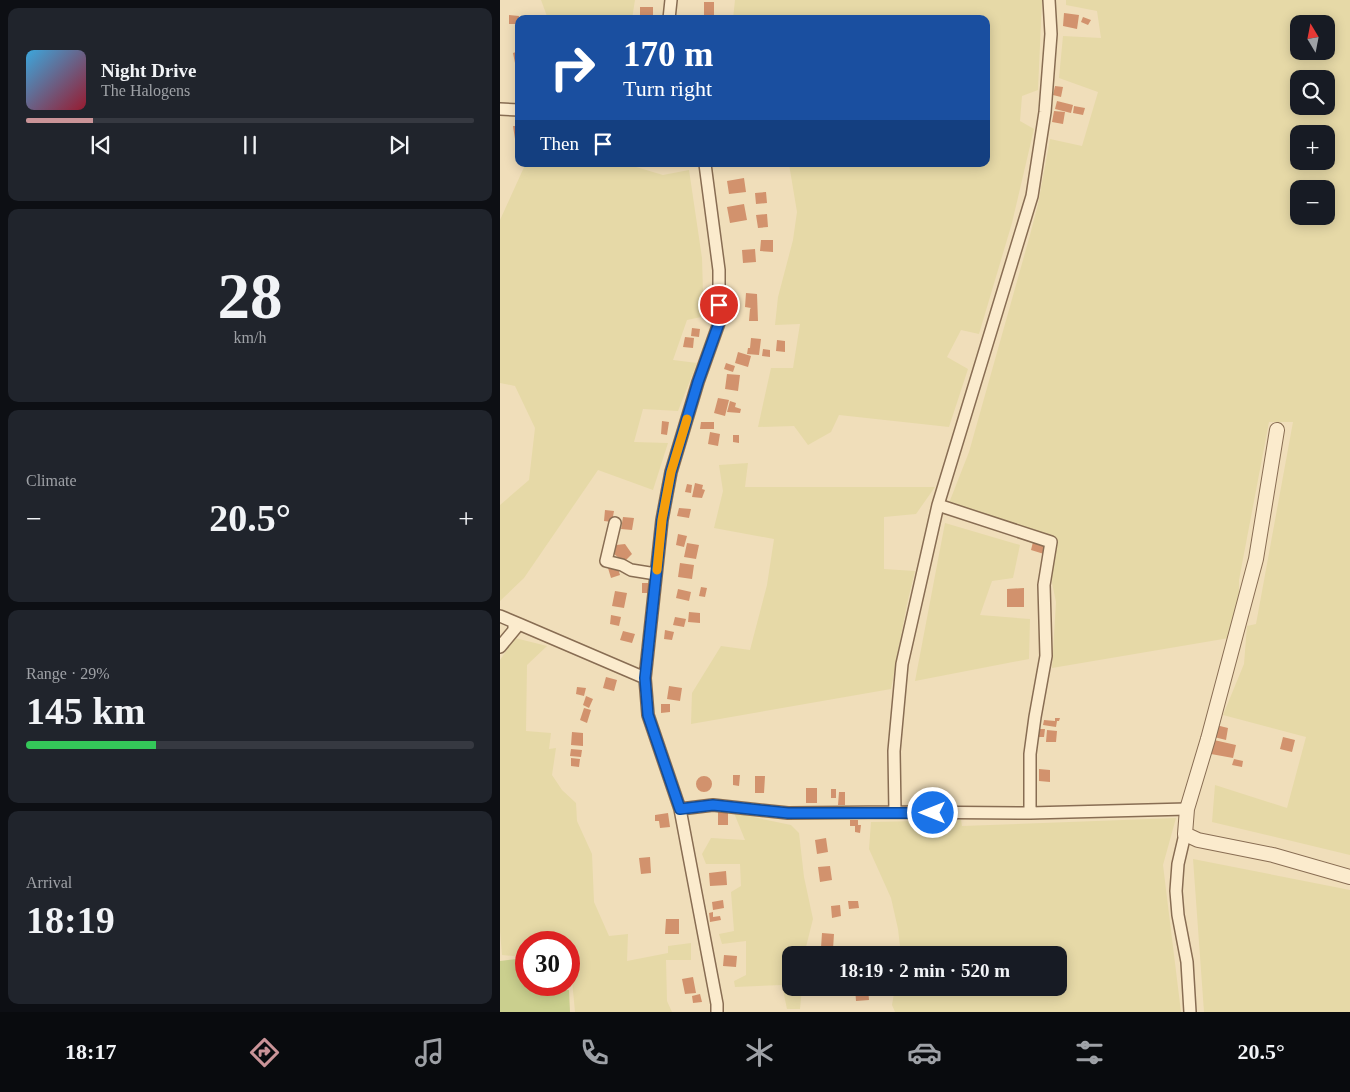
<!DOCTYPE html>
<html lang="en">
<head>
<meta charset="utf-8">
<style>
	body { margin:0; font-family:Georgia,serif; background:#20242c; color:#f1f3f6; height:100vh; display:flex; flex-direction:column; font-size:19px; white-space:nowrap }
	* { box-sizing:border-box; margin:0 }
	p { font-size:16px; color:#9ea1a6 }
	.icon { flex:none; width:28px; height:28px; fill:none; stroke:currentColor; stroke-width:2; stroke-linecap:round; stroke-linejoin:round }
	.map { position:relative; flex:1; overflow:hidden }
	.side { display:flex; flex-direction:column; gap:8px; padding:8px; background:#0d0f14; width:500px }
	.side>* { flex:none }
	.banner { position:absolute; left:15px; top:15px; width:475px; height:152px; border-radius:10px; box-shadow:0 2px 12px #0003; background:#1a4fa0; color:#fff; overflow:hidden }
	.needle { width:32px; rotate:350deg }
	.buttons { position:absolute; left:790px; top:15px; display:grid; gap:10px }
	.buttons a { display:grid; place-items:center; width:45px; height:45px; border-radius:10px; background:#171b24; box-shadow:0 2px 12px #0003; font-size:25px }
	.speed { position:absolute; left:15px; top:931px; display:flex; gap:10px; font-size:25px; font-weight:700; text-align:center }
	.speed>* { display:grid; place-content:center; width:65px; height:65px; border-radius:50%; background:#171b24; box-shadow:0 2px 12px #0003; line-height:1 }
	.speed .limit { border:8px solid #d22; background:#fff; color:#111 }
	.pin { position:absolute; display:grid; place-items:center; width:42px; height:42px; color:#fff; margin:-21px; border:2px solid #fff; border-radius:50%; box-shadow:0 1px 5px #0007 }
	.me { position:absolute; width:55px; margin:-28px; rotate:270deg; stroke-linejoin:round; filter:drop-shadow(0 0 4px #0008) }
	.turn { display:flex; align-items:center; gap:18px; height:105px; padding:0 25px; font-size:22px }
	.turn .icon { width:65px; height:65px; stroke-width:2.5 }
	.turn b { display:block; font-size:35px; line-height:42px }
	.then { display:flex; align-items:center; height:48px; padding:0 25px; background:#0003; gap:10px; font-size:19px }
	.big { font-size:38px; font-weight:700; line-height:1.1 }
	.side .widget { flex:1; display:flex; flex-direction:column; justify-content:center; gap:8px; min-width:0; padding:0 18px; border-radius:10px; background:#20242c }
	.side .dial { align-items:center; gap:0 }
	.dial b { font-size:65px; line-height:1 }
	.song { display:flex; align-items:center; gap:15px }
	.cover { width:60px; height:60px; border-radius:8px; background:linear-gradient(135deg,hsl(200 70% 55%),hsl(350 70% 35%)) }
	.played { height:5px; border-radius:2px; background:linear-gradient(90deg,#ca9498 15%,#363941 15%) }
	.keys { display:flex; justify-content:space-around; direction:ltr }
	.heat { display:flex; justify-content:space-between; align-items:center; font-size:28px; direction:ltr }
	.charge { height:8px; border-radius:4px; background:linear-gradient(90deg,#34c759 29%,#363941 0) }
	.trip { position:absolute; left:282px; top:946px; width:285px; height:50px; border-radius:10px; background:#171b24; box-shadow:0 2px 12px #0003; font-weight:700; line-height:50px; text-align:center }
	.dock { display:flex; height:80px; justify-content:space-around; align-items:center; background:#090b0e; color:#9ea1a6 }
	.dock .icon { width:35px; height:35px }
	.dock .current { color:#ca9498 }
	.dock b { font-size:22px; color:#f1f3f6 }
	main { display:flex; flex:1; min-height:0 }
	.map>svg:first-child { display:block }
	.farmland { fill:#e6d9a7; fill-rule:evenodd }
	.green { fill:#cacf8e }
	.building { fill:#d2926d }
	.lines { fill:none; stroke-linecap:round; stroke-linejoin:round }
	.minor-casing { stroke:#886d53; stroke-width:14 }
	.tertiary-casing { stroke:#886d53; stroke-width:16 }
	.minor { stroke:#fbebcd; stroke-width:11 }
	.tertiary { stroke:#fbebcd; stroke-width:14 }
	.route-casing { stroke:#114b97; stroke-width:12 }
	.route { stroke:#1a73e8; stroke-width:9 }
	.slow { stroke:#f59e0b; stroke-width:9 }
</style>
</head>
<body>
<main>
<section class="side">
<div class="widget">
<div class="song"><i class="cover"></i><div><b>Night Drive</b><p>The Halogens</p></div></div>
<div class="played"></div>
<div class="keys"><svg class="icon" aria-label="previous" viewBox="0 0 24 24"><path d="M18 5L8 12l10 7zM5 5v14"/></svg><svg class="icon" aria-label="pause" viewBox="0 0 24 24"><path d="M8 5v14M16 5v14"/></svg><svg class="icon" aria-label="next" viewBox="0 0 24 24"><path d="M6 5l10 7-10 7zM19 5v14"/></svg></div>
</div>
<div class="widget dial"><b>28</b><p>km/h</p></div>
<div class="widget"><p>Climate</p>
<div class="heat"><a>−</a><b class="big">20.5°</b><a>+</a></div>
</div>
<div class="widget"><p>Range · 29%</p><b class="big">145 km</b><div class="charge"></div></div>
<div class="widget"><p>Arrival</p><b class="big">18:19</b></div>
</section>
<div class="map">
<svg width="850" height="1012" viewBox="0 0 850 1012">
	<rect width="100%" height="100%" fill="#f0deba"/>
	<path class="farmland" d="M41 0H135L132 19H48Z
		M235 0H542L538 90 522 96 520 121 534 129 512 223 479 334 461 330 447 357 468 369 449 427 339 415 331 432 308 445 294 426 258 427 271 368H293L300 324 275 325 278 297 293 240 297 212 289 164H486V19H233Z
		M566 0H850V855L712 822 715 785 787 808 806 737 723 715 744 664 747 626 756 624 793 422H769L739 580V600L729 638 552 668 556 602 551 578 557 538 473 513 449 503 469 452 530 235 538 204 550 139 582 146 598 92 559 78 563 36 601 38 597 11 566 5ZM799 24H826V51H799ZM799 79H826V106H799ZM799 134H826V161H799ZM799 189H826V216H799Z
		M31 164H126L163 175 189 170 202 258 203 293 206 316 187 320 173 360 197 363 178 411 143 409 134 442 168 443 153 490 98 470 24 578 0 601V505L29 480 35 428 15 386 0 383V220L25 165Z
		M248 463 245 487H435L416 514 384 517V569L415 571 407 604 391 689 191 724 192 693 221 646 250 650 267 585 274 539 214 528 223 491 219 465Z
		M445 523 520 545 513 578 492 581 480 615 530 619 529 659 415 681Z
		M15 638 47 646 27 665 26 731 51 733 49 749 56 748 52 775 62 790 76 803 77 821 92 854 94 902 109 936 128 934 127 961 168 953V946L191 943V960H166L167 1001 172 1012H75L72 980H69V942H26V961L24 957 2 955 0 931V660Z
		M234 813 291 825 299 833 304 877 313 919 304 955H291V988H302L300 1009H287L282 985 235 987 234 981 246 975V941L222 944 219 934 234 931 231 892 241 886 240 864H206L202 854 211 838 245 840Z
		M676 818 663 865 681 1012H395L392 1005 395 988H559V955H401L398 929 391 898 369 849 371 822 461 820 462 826Z
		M693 859 850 890V1012H704Z"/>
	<path class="green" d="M17 959 26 980V985H28L31 990H69L70 1012H0V961Z"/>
	<path class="building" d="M204 2H214V16H204Z
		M140 7H153V19H140Z
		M564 13 579 15 577 29 563 26Z
		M9 15 19 16 18 24H9Z
		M583 17 591 20 588 25 581 22Z
		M19 51V62L15 63 13 53Z
		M555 86 563 87 561 97 553 95Z
		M557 101 573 105 571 113 555 109Z
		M574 106 585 108 583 115 573 113Z
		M554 111 565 112 563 124 552 122Z
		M13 126H19V139H15Z
		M244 178 246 192 229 194 227 181Z
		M266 192 267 203 256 204 255 193Z
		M244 204 247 220 230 223 227 207Z
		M267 214 268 227 258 228 256 215Z
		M261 240H273V252L260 251Z
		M255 249 256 262 243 263 242 250Z
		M246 293 257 294 258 321H249L250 309 251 308 245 307Z
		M192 328 200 329 199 337 191 336Z
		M185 337 194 338 193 348 183 347Z
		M251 338 261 339 259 355 247 354 248 348H250Z
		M277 340 285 341V352L276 351Z
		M263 349 270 350V357L262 356Z
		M238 352 251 356 248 367 235 363Z
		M226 363 235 366 233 372 224 369Z
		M227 374 240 375 238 391 225 389Z
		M218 398 229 400 225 416 214 413Z
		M230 401 236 403 235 407 241 409 240 413 227 412Z
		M162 421 169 422 167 435 161 434Z
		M201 422H214V429H200Z
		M210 432 220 434 218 446 208 444Z
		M233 435H239V443L233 442Z
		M195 483 203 485 202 489 205 490 202 498 192 497Z
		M187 484 192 485 191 493 185 492Z
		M179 508 191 509 189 518 177 516Z
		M105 510 114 511 112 522 104 521Z
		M123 517 134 518 132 530 121 529Z
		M178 534 187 536 184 547 176 545Z
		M533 542 546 545 544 554 531 550Z
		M187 543 199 545 196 559 184 557Z
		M125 544 132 554 124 562 114 554 116 545Z
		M180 563 194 565 192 579 178 577Z
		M117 565 120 575 111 578 108 568Z
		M142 583H148V593H142Z
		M201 587 207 588 205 597 199 596Z
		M524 588V607H507V589Z
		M178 589 191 592 189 601 176 598Z
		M115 591 127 593 124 608 112 606Z
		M189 612 200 613V623L188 622Z
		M111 615 121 617 119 626 110 624Z
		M175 617 186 619 184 627 173 625Z
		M165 630 174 632 172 640 164 639Z
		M123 631 135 634 132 643 120 640Z
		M106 677 117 680 114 691 103 688Z
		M169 686 182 688 180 701 167 699Z
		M77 687 86 688 84 696 76 694Z
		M86 696 93 699 89 708 83 705Z
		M161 704H170V712L161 713Z
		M84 708 91 710 87 723 80 720Z
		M555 718H560L559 721H557L556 727 543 725 544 720 555 721Z
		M716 725 728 728 726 740 714 737Z
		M539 729H545L544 737H539Z
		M547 730 557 731 556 742H546Z
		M72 732 83 733V746L71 745Z
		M783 737 795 740 792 752 780 749Z
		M714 740 736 745 733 758 711 754Z
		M71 749 82 750 81 757 70 756Z
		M71 758 80 759 79 767 71 766Z
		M734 759 743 761 742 767 732 765Z
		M539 769 550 770V782L539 781Z
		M233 775H240L239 786 233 785Z
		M255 776H265L264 793H255Z
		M196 784a8 8 0 1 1 16 0a8 8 0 1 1-16 0Z
		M306 788H317V803H306Z
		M331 789H336V798H331Z
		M339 792H345V805H338Z
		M218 810H228V825H218Z
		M168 813 170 827 160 828 159 821H155V815Z
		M350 820H358V825H361L360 833 355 832V826H350Z
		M326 838 328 852 317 854 315 840Z
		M150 857 151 873 141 874 139 858Z
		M330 866 332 880 320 882 318 867Z
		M226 871 227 885 210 886 209 873Z
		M223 900 224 908 213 910 212 902Z
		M348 901H358L359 908 349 909Z
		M340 905 341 916 332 918 331 906Z
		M213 912V917L220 916 221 920 210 922 209 913Z
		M166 919H179V934H165Z
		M322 933 334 934 333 949 321 948Z
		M224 955 237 956 236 967 223 966Z
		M193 977 196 993 185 994 182 979Z
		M355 988H368L369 1000 356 1001Z
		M200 994 202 1002 193 1003 192 996Z"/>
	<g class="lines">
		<defs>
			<path id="minor" d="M169 19 171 0
				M0 109 19 110
				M205 164 219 270V323L198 382 171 472 162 520 145 678 148 715 180 809 217 1004V1012
				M438 505 551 542 544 585 546 656 535 717 530 754V813
				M115 523 106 561 122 565 131 570 156 574
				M0 616 19 624 14 627
				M0 647 19 624 145 678
				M180 809 213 805 288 813 395 812 394 751 402 664 438 505 532 196 545 112 551 34 549 0
				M395 812 530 813 687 809
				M685 834 678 864 676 891 678 915 687 962 690 1012"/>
			<path id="tertiary" d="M777 430 756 559 708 739 687 809 685 834 698 840 773 855 850 877"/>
		</defs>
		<use href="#minor" class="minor-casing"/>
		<use href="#tertiary" class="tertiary-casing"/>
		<use href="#minor" class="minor"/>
		<use href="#tertiary" class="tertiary"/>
	</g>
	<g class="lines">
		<defs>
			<path id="route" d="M219 305V323L198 382 171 472 162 520 145 678 148 715 180 809 213 805 288 813H433"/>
		</defs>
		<use href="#route" class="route-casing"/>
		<use href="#route" class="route"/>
		<path class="slow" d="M157 570 162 520 171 472 187 419"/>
	</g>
</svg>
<div class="buttons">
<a><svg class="needle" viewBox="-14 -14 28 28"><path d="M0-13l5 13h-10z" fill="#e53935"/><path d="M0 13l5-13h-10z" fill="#9ea1a6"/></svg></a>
<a><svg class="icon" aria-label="search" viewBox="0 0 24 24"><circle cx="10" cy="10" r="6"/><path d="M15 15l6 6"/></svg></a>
<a>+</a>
<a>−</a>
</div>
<div class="speed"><div class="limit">30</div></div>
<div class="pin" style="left:219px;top:305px;background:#d93025"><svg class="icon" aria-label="arrive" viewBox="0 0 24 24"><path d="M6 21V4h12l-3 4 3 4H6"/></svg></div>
<svg class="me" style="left:433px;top:813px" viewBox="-20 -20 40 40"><circle r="17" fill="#1a73e8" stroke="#fff" stroke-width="3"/><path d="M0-11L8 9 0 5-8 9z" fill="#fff"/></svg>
<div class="trip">18:19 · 2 min · 520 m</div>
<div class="banner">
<div class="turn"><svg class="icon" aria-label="right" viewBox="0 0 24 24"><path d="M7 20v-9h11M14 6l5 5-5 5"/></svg><div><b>170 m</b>Turn right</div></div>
<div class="then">Then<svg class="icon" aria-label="arrive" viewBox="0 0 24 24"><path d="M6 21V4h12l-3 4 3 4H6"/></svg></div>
</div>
</div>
</main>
<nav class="dock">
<b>18:17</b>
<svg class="icon current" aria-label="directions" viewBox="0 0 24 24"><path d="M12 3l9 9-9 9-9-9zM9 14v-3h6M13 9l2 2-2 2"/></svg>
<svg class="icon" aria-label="music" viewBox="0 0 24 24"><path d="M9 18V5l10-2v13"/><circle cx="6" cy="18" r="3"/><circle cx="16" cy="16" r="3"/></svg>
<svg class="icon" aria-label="phone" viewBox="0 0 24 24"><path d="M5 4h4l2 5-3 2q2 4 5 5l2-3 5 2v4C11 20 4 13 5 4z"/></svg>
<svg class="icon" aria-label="climate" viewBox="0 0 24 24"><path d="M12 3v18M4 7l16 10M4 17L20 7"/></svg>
<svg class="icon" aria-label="car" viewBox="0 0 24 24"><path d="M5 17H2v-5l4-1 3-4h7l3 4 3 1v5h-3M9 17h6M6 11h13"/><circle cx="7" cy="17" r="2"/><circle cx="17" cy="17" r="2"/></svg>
<svg class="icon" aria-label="filters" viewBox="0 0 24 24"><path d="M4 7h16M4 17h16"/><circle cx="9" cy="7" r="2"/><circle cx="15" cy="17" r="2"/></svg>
<b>20.5°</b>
</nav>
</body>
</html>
